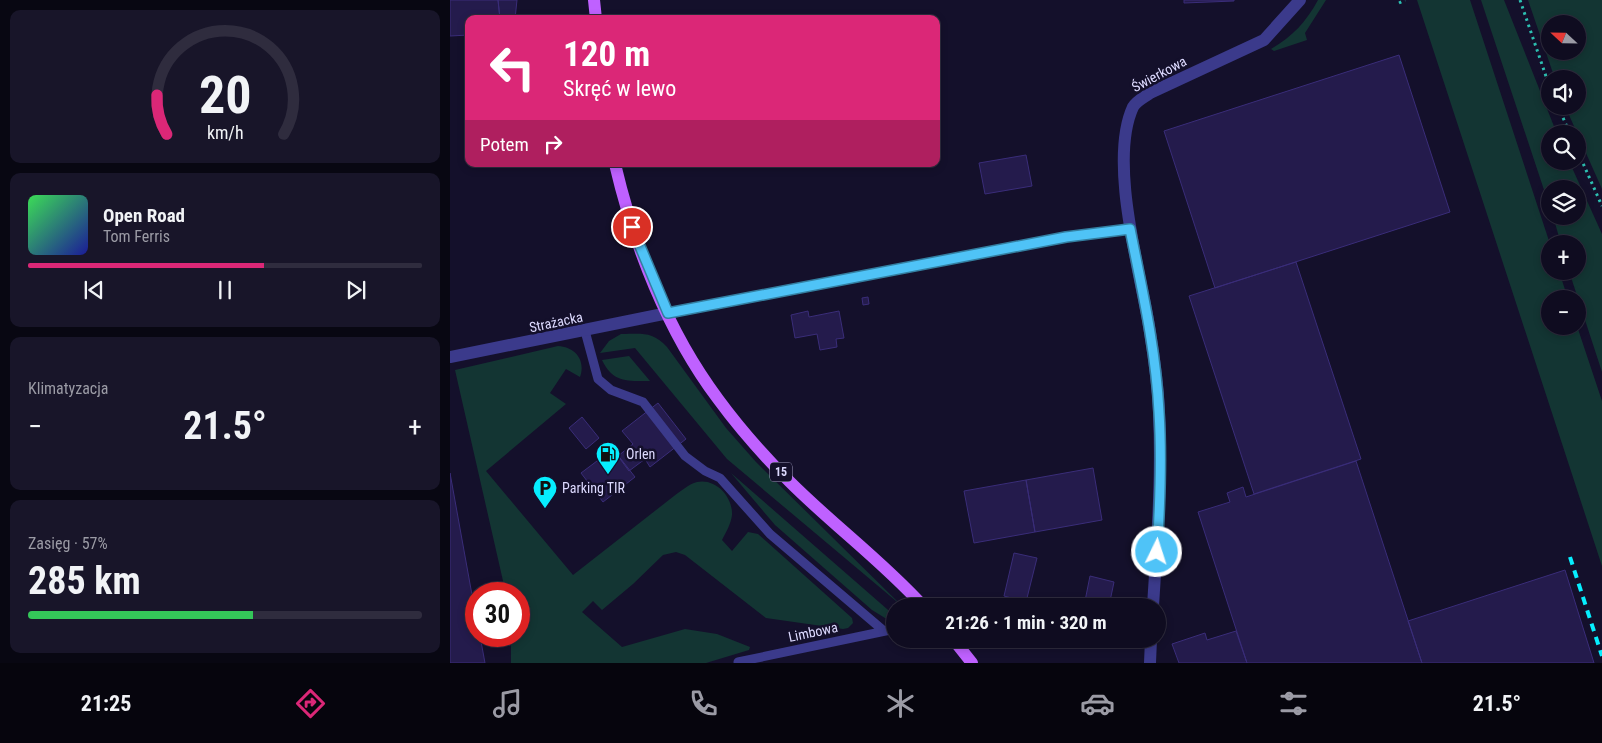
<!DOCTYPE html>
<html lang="pl">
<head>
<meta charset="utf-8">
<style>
	body { margin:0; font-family:"Roboto Condensed",sans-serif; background:#181529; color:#f1f3f6; height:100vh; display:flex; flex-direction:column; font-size:19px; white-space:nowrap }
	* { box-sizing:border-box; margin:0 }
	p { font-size:16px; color:#9b9ba5 }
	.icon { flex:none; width:28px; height:28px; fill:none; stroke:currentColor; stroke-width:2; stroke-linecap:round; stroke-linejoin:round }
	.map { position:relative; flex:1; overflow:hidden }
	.sheet { display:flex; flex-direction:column; gap:10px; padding:10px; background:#080712; width:450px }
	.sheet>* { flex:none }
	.hud { position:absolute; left:15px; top:15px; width:475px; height:152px; border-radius:10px; box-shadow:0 2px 8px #0003,0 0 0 1px #2f2c3e; background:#db2777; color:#fff; overflow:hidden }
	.needle { width:32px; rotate:292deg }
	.controls { position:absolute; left:1091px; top:15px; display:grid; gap:10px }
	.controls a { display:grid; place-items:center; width:45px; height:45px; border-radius:50%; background:#0f0c20; box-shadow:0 2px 8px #0003,0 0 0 1px #2f2c3e; font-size:25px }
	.speed { position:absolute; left:15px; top:582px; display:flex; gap:10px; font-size:25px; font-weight:700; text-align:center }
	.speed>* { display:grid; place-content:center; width:65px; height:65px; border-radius:50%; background:#0f0c20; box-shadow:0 2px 8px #0003,0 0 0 1px #2f2c3e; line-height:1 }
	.speed .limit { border:8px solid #d22; background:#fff; color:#111 }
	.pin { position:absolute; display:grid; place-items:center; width:42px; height:42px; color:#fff; margin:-21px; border:2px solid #fff; border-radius:50%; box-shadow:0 1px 5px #0007 }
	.me { position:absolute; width:55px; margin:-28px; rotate:4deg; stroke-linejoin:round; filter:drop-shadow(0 0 4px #0008) }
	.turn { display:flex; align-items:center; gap:18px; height:105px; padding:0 15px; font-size:22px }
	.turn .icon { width:65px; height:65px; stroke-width:2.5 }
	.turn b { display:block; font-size:35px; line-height:42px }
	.then { display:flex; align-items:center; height:48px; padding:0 15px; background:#0003; gap:10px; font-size:19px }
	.big { font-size:38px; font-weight:700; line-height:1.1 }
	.sheet .card { flex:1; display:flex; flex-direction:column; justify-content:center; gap:8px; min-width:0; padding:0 18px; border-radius:10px; background:#181529 }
	.sheet .dial { align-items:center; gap:0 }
	.dial svg { height:130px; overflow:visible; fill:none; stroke:#2f2c3e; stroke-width:7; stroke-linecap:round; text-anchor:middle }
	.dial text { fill:#f1f3f6; stroke:none }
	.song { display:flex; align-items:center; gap:15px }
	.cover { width:60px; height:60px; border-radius:8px; background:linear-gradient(135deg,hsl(130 70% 55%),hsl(240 70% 35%)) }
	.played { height:5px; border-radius:2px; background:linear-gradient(90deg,#db2777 60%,#2f2c3e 60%) }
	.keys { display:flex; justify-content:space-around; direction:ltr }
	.heat { display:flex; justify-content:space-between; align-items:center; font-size:28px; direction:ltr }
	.charge { height:8px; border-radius:4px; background:linear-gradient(90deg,#34c759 57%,#2f2c3e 0) }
	.trip { position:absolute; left:436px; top:598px; width:280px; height:50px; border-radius:25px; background:#0f0c20; box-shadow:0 2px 8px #0003,0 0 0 1px #2f2c3e; font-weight:700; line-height:50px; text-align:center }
	.tabs { display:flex; height:80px; justify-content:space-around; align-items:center; background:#06050d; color:#9b9ba5 }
	.tabs .icon { width:35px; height:35px }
	.tabs .selected { color:#db2777 }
	.tabs b { font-size:22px; color:#f1f3f6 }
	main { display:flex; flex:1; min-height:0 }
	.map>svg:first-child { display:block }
	.green { fill:#133533; fill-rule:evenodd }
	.building { fill:#241b4c; stroke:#3a2d79 }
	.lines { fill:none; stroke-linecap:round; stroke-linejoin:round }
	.path { stroke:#2dc0b2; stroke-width:3; stroke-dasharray:2.5 4; stroke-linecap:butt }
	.lane { stroke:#3b3a8b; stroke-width:9 }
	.street { stroke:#3b3a8b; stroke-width:12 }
	.primary { stroke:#bf61ff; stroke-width:12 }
	.rail { stroke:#06eeff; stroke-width:4; stroke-dasharray:8 6; stroke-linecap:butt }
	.route-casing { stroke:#337fa1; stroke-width:12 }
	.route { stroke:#4fc3f7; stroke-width:9 }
	.labels { text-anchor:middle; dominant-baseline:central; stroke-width:5; stroke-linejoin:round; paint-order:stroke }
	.shield { fill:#14102b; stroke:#a19dbf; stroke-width:1 }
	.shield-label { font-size:12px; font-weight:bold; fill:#dddaff }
	.street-label { font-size:14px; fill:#dddaff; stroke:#14102b }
	.poi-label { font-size:14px; fill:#dddaff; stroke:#14102b; text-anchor:start }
</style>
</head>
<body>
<main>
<section class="sheet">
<div class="card dial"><svg viewBox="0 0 100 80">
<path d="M14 69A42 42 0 1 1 86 69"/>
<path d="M14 69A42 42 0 0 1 8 45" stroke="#db2777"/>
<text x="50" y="56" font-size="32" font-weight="700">20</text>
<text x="50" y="72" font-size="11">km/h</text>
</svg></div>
<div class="card">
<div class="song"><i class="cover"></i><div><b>Open Road</b><p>Tom Ferris</p></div></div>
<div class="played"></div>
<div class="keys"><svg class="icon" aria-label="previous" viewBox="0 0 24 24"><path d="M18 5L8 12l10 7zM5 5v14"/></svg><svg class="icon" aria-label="pause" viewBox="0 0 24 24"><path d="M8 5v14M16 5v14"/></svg><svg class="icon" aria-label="next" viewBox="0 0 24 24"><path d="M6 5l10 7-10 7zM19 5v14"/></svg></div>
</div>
<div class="card"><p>Klimatyzacja</p>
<div class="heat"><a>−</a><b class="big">21.5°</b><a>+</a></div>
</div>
<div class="card"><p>Zasięg · 57%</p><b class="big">285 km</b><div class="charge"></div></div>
</section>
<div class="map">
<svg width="1152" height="663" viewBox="0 0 1152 663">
	<rect width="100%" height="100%" fill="#14102b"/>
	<path class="green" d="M868 0H876L855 33 857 40 824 51 821 49C843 36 856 22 868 0Z
		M967 0H1020L1100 244V271H1109L1118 299H1100V326H1127L1152 401V566Z
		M1031 0H1054L1107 134H1100V161H1119L1152 234V372L1119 271H1128V244H1111L1103 216H1128V189H1100V208Z
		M1078 0H1152V189L1115 106H1128V79H1105ZM1100 24H1128V51H1100Z
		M171 334C192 334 202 331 217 347L276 428 306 462 452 606 277 459 185 348 150 353 159 341Z
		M108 346C125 347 136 360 130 377L116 369 100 393 116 404 36 471 123 575 224 496C231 491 239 484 247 482 266 478 283 497 282 515 281 524 276 532 272 540L282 551 298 532 308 534 402 618 403 623 398 628 393 629 316 618 235 555 226 552 213 555 183 584 152 610 143 601 132 612 172 647 235 629 267 634 300 647 299 650 256 663H61V636H69V594H56L5 370Z
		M179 356 200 381C177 381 163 383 152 360Z
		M281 473 445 616V619L435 618 422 610 325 525Z"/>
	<path class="building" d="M0 0H48L50 19H19V35L0 36Z
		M48 0H67L65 19H50Z
		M734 0H784V1L734 3Z
		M949 55 1000 212 765 288 714 131Z
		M576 155 582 186 535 194 529 163Z
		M846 262 911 459 804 494 739 296Z
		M418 297 419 304 413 305 412 298Z
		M358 311 359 317 389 311 394 338 386 339 387 347 370 350 367 334 345 338 341 315Z
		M208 403 236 439 200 467 195 459 179 471 168 456 183 444 172 431Z
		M132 417 149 438 136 449 119 428Z
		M163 449 185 477 153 502 131 473Z
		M906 461 972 663H797L748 512 780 502 777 493 793 487 796 497Z
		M643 468 652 520 585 532 576 480Z
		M0 473 26 617V636H30L35 663H0Z
		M576 480 585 532 524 543 514 491Z
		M564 553 587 558 576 602 554 596Z
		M1115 570 1144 663H972L958 621Z
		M640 576 664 582 659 606H625L627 600 635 601Z
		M786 631 797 663H729L722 644 755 633 757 640Z"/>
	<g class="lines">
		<path class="path" d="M1070 0 1100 88
			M949 3 955 0
			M1108 106 1120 134
			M1128 152 1152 206"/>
		<path class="lane" d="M218 313 616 237 680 229
			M135 331 148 379 161 390 193 402 235 456 255 471 270 478 320 534 434 631
			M288 662 445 629"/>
		<path class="street" d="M0 357 218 313
			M703 606C707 542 712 478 709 413 708 383 703 350 698 320 688 264 659 159 683 107 686 101 695 97 700 93L814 40 850 0
			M700 663 701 639"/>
		<path class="primary" d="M144 0 146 19
			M165 164C184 245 217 331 268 399 290 429 314 456 340 482 383 525 432 561 473 606
			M503 639 522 663"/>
		<path class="rail" d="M1120 557 1152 656"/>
	</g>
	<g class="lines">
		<defs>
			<path id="route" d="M182 227 218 313 616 237 680 229C692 289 706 350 709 412 712 459 710 506 707 552"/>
		</defs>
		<use href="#route" class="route-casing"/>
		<use href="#route" class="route"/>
	</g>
	<defs>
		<symbol id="fuel-pin" viewBox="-11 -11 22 30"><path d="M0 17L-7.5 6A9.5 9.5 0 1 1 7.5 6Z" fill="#06eeff" stroke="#14102b"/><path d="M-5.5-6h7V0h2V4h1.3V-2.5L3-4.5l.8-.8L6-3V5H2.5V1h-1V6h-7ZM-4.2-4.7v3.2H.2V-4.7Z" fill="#111"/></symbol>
		<symbol id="parking-pin" viewBox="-11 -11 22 30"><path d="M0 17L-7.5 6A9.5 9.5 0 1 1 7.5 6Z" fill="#06eeff" stroke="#14102b"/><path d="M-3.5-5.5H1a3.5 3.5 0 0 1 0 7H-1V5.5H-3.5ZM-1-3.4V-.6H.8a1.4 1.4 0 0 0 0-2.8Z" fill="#111"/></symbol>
	</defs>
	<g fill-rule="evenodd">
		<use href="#fuel-pin" x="144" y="440" width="28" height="38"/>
		<use href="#parking-pin" x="81" y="474" width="28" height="38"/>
	</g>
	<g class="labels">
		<rect class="shield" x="320" y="462.5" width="22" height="19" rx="4"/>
		<g class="shield-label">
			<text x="331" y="472">15</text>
		</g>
		<g class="street-label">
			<text transform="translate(709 74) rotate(-28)">Świerkowa</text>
			<text transform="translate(106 322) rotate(-12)">Strażacka</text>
			<text transform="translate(363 632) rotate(-12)">Limbowa</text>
		</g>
		<g class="poi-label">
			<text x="176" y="454">Orlen</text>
			<text x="112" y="488">Parking TIR</text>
		</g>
	</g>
</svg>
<div class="controls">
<a><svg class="needle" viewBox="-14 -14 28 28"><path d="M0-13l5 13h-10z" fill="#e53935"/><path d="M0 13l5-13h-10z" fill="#9b9ba5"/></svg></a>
<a><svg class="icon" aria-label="sound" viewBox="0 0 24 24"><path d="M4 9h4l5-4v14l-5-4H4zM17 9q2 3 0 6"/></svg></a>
<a><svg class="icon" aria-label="search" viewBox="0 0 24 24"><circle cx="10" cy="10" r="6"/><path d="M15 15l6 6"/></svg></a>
<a><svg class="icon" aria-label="layers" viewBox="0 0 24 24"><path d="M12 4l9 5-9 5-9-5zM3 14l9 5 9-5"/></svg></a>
<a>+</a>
<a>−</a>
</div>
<div class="speed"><div class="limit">30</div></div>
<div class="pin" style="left:182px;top:227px;background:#d93025"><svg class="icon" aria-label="arrive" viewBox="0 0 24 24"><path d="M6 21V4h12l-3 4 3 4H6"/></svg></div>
<svg class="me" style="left:707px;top:552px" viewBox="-20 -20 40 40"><circle r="17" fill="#4fc3f7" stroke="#fff" stroke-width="3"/><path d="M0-11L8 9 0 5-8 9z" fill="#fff"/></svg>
<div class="trip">21:26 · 1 min · 320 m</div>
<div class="hud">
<div class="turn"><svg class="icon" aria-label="left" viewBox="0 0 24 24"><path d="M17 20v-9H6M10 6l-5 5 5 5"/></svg><div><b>120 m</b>Skręć w lewo</div></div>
<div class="then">Potem<svg class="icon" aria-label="right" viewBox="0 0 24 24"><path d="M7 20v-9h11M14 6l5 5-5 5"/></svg></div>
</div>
</div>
</main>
<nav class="tabs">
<b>21:25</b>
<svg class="icon selected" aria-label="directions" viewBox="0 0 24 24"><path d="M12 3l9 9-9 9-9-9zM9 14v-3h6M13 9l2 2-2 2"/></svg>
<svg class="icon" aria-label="music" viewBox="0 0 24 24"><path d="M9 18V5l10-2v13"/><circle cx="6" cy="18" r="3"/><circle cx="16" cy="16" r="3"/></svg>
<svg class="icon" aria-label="phone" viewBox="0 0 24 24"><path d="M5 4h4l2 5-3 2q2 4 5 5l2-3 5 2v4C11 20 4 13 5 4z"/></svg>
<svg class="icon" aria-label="climate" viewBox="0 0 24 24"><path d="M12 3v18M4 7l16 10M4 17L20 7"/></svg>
<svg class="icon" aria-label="car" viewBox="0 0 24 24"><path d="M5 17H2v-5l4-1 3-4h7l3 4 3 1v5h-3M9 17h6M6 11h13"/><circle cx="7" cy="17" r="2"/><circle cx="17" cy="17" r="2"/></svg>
<svg class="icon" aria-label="filters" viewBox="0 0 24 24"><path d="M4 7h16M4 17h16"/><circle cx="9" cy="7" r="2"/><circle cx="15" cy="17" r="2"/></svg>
<b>21.5°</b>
</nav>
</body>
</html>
